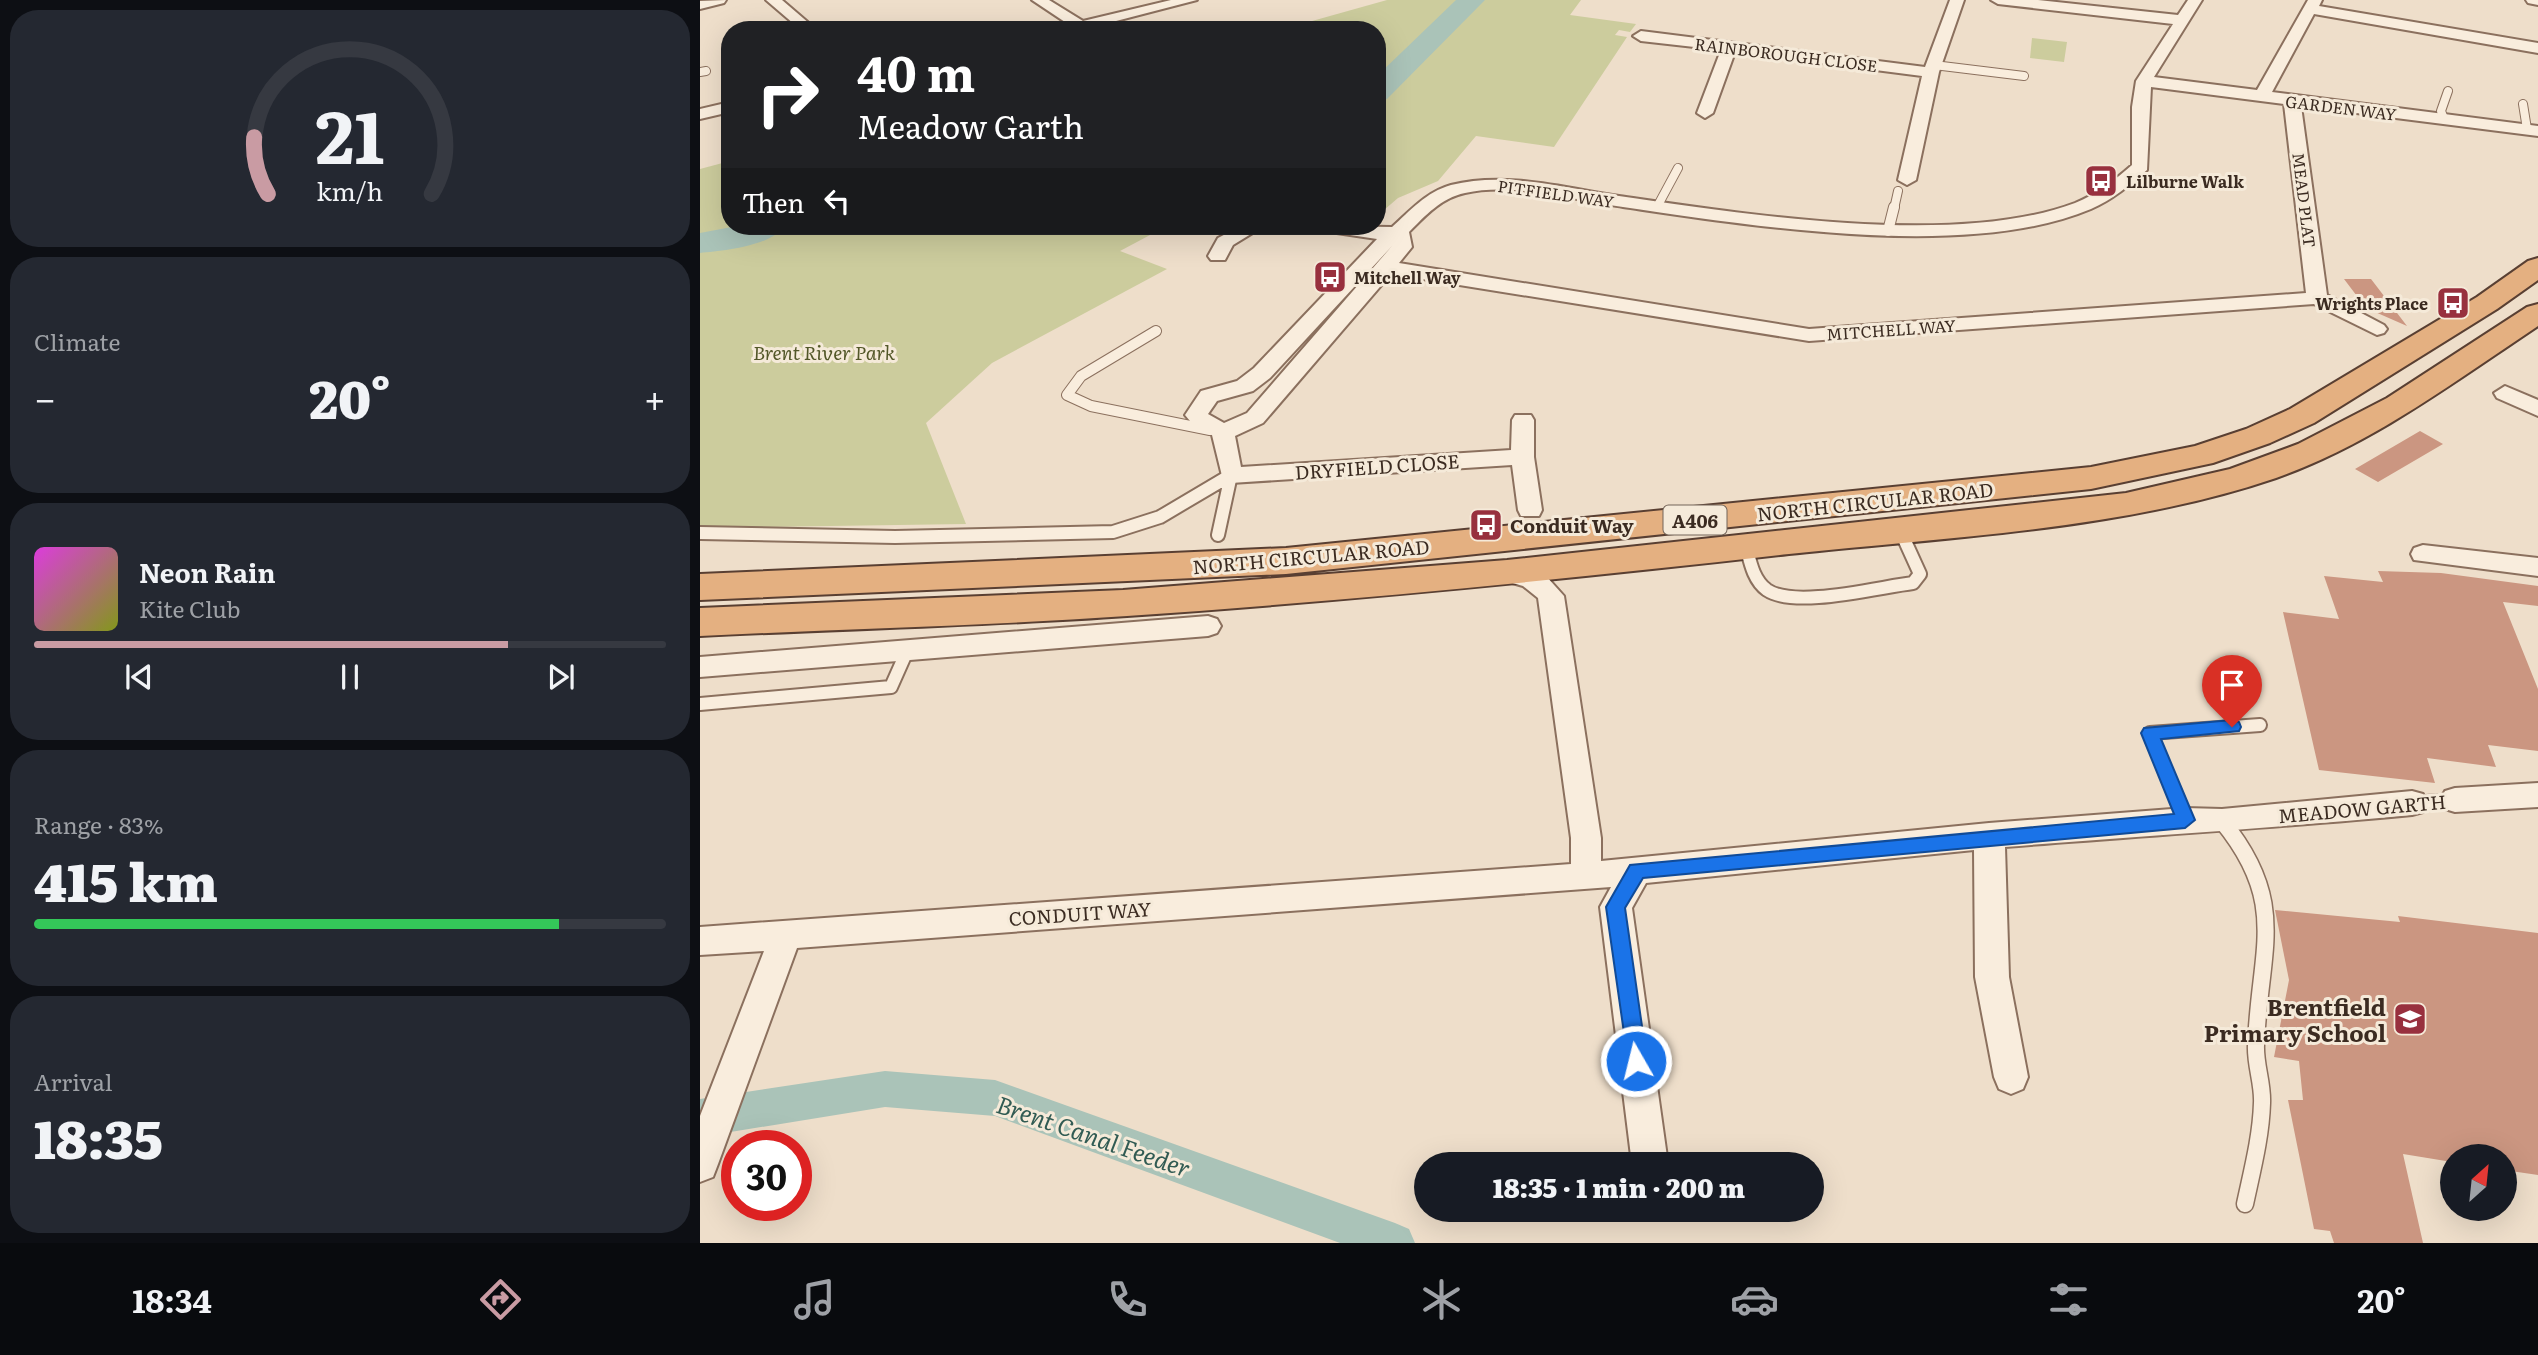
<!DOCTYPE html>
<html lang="en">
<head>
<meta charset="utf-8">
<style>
	body { margin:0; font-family:Literata,serif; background:#242831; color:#f1f3f6; height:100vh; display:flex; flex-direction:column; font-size:26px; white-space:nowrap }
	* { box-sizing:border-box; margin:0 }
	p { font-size:23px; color:#9ea1a6 }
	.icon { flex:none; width:38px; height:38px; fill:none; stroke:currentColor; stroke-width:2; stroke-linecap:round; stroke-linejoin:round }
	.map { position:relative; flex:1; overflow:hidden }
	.panel { display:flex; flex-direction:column; gap:10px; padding:10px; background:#0d0f14; width:700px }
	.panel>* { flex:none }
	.banner { position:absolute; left:21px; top:21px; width:665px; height:214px; border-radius:28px; box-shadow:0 7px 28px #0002; background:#202124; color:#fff; overflow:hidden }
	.needle { width:46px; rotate:27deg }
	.fabs { position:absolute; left:1740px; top:1144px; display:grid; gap:14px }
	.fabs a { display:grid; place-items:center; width:77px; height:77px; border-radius:50%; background:#171b24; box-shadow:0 7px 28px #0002; font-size:35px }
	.speed { position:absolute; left:21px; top:1130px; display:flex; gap:14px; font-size:35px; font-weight:700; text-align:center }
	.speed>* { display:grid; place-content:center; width:91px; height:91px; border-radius:50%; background:#171b24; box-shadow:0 7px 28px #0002; line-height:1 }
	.speed .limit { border:10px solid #d22; background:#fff; color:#111 }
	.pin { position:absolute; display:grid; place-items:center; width:60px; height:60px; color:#fff; margin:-72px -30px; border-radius:50% 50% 50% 0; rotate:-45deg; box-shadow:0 0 7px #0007 }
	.pin .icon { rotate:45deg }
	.me { position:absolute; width:77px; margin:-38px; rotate:352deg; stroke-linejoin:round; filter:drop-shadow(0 0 5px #0008) }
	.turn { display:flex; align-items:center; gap:24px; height:147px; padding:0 21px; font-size:32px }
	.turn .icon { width:91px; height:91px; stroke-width:2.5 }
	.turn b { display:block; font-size:49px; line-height:60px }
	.then { display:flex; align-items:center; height:66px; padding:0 21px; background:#0003; gap:14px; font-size:26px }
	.big { font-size:52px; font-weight:800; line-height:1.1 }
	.panel .card { flex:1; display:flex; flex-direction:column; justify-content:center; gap:10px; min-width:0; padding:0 24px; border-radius:28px; background:#242831 }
	.panel .dial { align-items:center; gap:0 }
	.dial svg { height:182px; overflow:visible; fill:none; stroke:#363941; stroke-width:7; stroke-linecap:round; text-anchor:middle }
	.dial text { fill:#f1f3f6; stroke:none }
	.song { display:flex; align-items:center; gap:21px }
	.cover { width:84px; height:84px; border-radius:10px; background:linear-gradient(135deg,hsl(300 70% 55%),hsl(70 70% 35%)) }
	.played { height:7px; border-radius:4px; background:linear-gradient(90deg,#c99ba3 75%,#363941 75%) }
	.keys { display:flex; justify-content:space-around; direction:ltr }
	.heat { display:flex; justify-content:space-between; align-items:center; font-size:38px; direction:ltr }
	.charge { height:10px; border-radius:5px; background:linear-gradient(90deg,#34c759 83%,#363941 0) }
	.trip { position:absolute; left:714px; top:1152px; width:410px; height:70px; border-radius:35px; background:#171b24; box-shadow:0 7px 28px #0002; font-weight:800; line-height:70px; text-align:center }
	.dock { display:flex; height:112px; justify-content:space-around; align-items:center; background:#090b0e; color:#9ea1a6 }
	.dock .icon { width:49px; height:49px }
	.dock .current { color:#c99ba3 }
	.dock b { font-size:32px; color:#f1f3f6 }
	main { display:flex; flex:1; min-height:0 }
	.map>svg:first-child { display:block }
	.green { fill:#cccc9d }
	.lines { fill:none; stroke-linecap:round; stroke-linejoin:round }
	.canal { fill:#aac3b8; fill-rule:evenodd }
	.river { fill:#aac3b8; fill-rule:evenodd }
	.building { fill:#cb9681 }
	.service-far3-casing { stroke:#8b705e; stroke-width:10 }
	.service-far2-casing { stroke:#8b705e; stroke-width:12 }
	.service-far1-casing { stroke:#8b705e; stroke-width:16 }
	.service-casing { stroke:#8b705e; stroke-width:19 }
	.minor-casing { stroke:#8b705e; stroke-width:4 }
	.trunk-casing { stroke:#593f32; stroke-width:4 }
	.service-far3 { stroke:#f9eddd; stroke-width:8 }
	.service-far2 { stroke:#f9eddd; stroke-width:10 }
	.service-far1 { stroke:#f9eddd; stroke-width:12 }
	.service { stroke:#f9eddd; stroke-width:16 }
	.minor { fill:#f9eddd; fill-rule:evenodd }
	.trunk { fill:#e4b081; fill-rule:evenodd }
	.route { fill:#1a73e8; stroke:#114b97; stroke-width:2 }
	.labels { text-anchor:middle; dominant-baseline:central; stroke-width:6; stroke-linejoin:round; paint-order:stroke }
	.far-street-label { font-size:16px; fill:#3b2b21; stroke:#f5ead9 }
	.far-poi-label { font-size:16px; font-weight:bold; fill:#3b2b21; stroke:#f5ead9; text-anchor:start }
	.shield { fill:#f5ead9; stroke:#736458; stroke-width:2 }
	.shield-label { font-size:18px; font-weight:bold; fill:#3b2b21 }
	.park-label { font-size:19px; font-style:italic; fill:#525728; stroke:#f5ead9 }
	.street-label { font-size:19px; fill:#3b2b21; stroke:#f5ead9 }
	.poi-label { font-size:19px; font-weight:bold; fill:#3b2b21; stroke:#f5ead9; text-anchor:start }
	.near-poi-label { font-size:23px; font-weight:bold; fill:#3b2b21; stroke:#f5ead9; text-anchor:end }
	.near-water-label { font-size:24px; font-style:italic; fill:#315b53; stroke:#f5ead9 }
</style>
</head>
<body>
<main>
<section class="panel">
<div class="card dial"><svg viewBox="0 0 100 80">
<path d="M14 69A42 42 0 1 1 86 69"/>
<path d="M14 69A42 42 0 0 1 8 44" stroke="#c99ba3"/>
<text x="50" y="56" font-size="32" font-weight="700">21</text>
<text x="50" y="72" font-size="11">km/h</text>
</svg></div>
<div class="card"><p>Climate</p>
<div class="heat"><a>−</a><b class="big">20°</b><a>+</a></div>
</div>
<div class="card">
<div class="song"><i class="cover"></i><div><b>Neon Rain</b><p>Kite Club</p></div></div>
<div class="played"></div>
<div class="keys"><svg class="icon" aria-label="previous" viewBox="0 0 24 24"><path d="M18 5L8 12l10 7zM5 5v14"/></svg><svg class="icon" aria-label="pause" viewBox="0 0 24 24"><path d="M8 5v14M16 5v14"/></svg><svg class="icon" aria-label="next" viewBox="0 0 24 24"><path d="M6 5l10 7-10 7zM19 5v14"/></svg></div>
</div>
<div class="card"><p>Range · 83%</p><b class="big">415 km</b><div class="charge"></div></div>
<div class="card"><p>Arrival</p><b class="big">18:35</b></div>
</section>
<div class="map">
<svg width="1838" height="1243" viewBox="0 0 1838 1243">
	<rect width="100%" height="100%" fill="#eedeca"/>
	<path class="green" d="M687 0H881L870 15 936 24 930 32 919 30 915 35 927 37 854 147 776 136 738 181 698 198 677 216V30H580Z
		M1332 38 1367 42 1364 62 1330 58Z
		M30 161V226H467L420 251 467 269 292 363 226 423 266 524 0 528V169Z"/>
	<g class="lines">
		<path class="canal" d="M185 1071 295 1080 695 1223 709 1229 715 1243H640L295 1116 185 1107 0 1137V1099Z"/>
		<path class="river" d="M756 0H785L687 99 677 102V76Z
			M37 226H85C71 246 23 251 0 253V233Z"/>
	</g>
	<path class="building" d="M1644 279H1671L1707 326 1666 308Z
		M1720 431 1743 444 1678 482 1655 469Z
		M1678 571 1741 573 1838 586V606L1803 602 1838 689V751L1788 745 1796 767 1727 758 1735 783 1619 770 1583 612 1639 619 1624 576 1683 582Z
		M1575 910 1700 922 1698 916 1838 933V1175L1804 1170V1157H1752V1162L1703 1154 1723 1243H1634L1630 1231 1614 1229 1588 1100H1603L1599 1061 1574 1057 1589 980Z"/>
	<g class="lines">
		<defs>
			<path id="service-far3" d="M1234 65 1324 76
				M0 72 6 71
				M1823 104 1827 129
				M1744 119 1741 111 1748 91
				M957 207 978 168
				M1194 209 1198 191"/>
			<path id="service-far2" d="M1188 231 1194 207
				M456 331 381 376 367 395 391 406 510 430"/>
			<path id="service-far1" d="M0 533 195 537 413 532 460 517 531 475
				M518 535 531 475
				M1046 546C1050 561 1053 580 1067 590 1095 609 1179 587 1213 583L1220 574 1200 530
				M0 704 191 687 207 651
				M1712 803 1755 800
				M1482 812 1450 733 1560 725"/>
			<path id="service" d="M1481 811 1485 820
				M1522 821C1590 904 1559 950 1556 1045 1555 1065 1563 1083 1562 1103 1561 1137 1552 1171 1545 1204"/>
			<path id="minor" d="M26 0 24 3 0 9V1Z
				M66 0H82L117 30H101Z
				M332 0H349L383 21 471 0H497L393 27 395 30H355L368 24Z
				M1250 0H1264L1239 72 1216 180 1207 185 1198 180 1222 76 1035 52 1013 113 1005 118 997 113 1021 50 941 41 933 36 941 31 1225 67Z
				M1291 0H1338L1478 15 1488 0H1502L1454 77 1557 90 1608 0H1622L1619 6 1838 43V53L1614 14 1572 92 1838 126V136L1601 106 1627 295 1684 325 1687 329 1684 333 1677 335 1614 304 1109 341 691 274 563 423 535 436 541 467 811 450 812 420 815 415H831L834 420V457L842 510 839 516H821L818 510 812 465 531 483 523 480 512 435 495 427 485 415 501 391 537 381 554 368 677 239 630 232 621 226 692 227C710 211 726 192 751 185 805 171 865 188 919 196 1045 214 1256 248 1375 203 1397 194 1415 180 1432 165V107L1436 81 1473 24 1298 4ZM1451 87 1584 104 1606 293 1109 329 699 263 712 247 709 232C725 216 741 198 765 193 814 182 873 200 923 207 1053 226 1268 261 1391 209 1412 200 1430 185 1447 170ZM692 246 547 413 524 423 508 414 517 401 553 391 570 378Z
				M1826 0H1838V5L1828 3Z
				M30 102V112L0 119V109Z
				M541 226H564L533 245 525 260H511L508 256 518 238Z
				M1805 386 1838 400V416L1797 398 1794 393Z
				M1723 545 1838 558V576L1714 560 1711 554 1714 548Z
				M807 564 846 576 864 596 901 838V861L1289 823 1485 808 1522 809 1712 791 1723 794 1727 803 1723 812 1712 815C1576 828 1441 836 1305 847L1309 977 1328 1077 1323 1089 1311 1094 1299 1089 1294 1077 1275 977 1274 850 946 883 932 908 968 1164H932L900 907 911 887 97 948 18 1164 13 1177 0 1182V1116L64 951 0 955V927L871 864V838L838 598 823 586 798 579 794 573 798 567Z
				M508 616 517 619 521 626 517 633 508 636 0 677V657Z
				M1838 783V807L1755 812 1745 809 1740 800 1745 791 1755 788Z"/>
			<path id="trunk" d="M1838 258V280L1797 309 1614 423 1570 443 1513 463 1391 489 586 574 0 600V574L586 548 1391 467 1495 446 1546 429 1590 409 1777 297 1828 261Z
				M1838 304V326C1754 382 1672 444 1576 478 1424 530 1248 537 1089 554 869 579 648 601 427 616 285 626 142 629 0 636V608L423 590 807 560 1426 493 1530 469 1598 444 1687 398 1827 307Z"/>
		</defs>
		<use href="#service-far3" class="service-far3-casing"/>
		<use href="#service-far2" class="service-far2-casing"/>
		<use href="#service-far1" class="service-far1-casing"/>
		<use href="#service" class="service-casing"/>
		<use href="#minor" class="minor-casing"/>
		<use href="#trunk" class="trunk-casing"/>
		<use href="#service-far3" class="service-far3"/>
		<use href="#service-far2" class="service-far2"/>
		<use href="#service-far1" class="service-far1"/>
		<use href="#service" class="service"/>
		<use href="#minor" class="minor"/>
		<use href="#trunk" class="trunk"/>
	</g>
	<path class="route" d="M1532 720 1539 722 1541 727 1539 731 1461 739 1495 820 1485 828 943 878 925 908 947 1061 944 1068 936 1071 929 1068 906 907 930 865 1474 814 1441 733 1444 728Z"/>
	<defs>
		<symbol id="bus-square" viewBox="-11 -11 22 22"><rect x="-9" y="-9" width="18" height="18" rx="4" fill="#98303e" stroke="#f5ead9"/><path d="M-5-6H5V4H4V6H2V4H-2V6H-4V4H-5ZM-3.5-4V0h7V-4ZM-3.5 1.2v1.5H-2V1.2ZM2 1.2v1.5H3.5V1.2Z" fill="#fff"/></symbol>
		<symbol id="school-square" viewBox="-11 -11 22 22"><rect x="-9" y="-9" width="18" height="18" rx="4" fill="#98303e" stroke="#f5ead9"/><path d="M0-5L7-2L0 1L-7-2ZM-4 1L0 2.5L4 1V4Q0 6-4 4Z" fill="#fff"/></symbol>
	</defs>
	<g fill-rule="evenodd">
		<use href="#bus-square" x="1382" y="162" width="38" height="38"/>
		<use href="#bus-square" x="611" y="258" width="38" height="38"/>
		<use href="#bus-square" x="1734" y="284" width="38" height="38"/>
		<use href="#bus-square" x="767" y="506" width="38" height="38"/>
		<use href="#school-square" x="1691" y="1000" width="38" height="38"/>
	</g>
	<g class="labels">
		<g class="far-street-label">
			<text transform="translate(1086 54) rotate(7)">RAINBOROUGH CLOSE</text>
			<text transform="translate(1641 107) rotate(7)">GARDEN WAY</text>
			<text transform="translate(856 193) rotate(8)">PITFIELD WAY</text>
			<text transform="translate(1605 200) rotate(83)">MEAD PLAT</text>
			<text transform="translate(1191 329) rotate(-4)">MITCHELL WAY</text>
		</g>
		<g class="far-poi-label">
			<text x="1426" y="181">Lilburne Walk</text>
			<text x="654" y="277">Mitchell Way</text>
			<text x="1728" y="303" text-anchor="end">Wrights Place</text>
		</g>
		<rect class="shield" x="963.5" y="505.5" width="63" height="29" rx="5"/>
		<g class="shield-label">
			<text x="995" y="520">A406</text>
		</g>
		<g class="park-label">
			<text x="124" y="352">Brent River Park</text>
		</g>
		<g class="street-label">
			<text transform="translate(677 466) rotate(-4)">DRYFIELD CLOSE</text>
			<text transform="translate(1175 501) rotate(-6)">NORTH CIRCULAR ROAD</text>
			<text transform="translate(611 556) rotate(-5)">NORTH CIRCULAR ROAD</text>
			<text transform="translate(1662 808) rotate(-5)">MEADOW GARTH</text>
			<text transform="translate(380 913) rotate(-4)">CONDUIT WAY</text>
		</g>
		<g class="poi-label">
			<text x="810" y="525">Conduit Way</text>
		</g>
		<g class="near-poi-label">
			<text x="1686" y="1006">Brentfield<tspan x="1686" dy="26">Primary School</tspan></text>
		</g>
		<g class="near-water-label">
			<text transform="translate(394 1135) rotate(19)">Brent Canal Feeder</text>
		</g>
	</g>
</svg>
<div class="fabs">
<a><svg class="needle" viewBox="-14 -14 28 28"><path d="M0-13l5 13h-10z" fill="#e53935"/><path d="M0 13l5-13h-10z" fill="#9ea1a6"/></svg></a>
</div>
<div class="speed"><div class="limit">30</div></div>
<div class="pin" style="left:1532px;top:727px;background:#d93025"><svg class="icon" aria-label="arrive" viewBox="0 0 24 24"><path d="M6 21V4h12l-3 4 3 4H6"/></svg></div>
<svg class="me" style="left:936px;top:1061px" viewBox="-20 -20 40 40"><circle r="17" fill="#1a73e8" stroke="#fff" stroke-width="3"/><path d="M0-11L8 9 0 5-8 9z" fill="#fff"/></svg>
<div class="trip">18:35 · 1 min · 200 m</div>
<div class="banner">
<div class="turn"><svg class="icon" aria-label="right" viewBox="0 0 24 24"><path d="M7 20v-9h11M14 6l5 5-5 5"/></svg><div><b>40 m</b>Meadow Garth</div></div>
<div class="then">Then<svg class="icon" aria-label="left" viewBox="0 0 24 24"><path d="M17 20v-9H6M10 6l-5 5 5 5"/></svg></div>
</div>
</div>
</main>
<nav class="dock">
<b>18:34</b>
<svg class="icon current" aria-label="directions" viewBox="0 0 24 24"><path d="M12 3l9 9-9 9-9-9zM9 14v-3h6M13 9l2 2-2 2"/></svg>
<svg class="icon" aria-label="music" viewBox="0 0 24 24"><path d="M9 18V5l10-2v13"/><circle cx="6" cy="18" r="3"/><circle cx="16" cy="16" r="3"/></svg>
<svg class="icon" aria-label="phone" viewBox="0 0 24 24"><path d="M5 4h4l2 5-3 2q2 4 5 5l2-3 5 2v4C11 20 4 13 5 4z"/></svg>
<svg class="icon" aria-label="climate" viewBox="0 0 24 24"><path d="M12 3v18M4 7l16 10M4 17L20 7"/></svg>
<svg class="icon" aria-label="car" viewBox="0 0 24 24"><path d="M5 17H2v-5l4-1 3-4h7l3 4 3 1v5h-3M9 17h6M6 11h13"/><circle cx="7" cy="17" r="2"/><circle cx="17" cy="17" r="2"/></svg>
<svg class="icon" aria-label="filters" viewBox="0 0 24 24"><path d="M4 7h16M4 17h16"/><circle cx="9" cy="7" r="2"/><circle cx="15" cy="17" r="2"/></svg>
<b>20°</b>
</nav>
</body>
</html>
